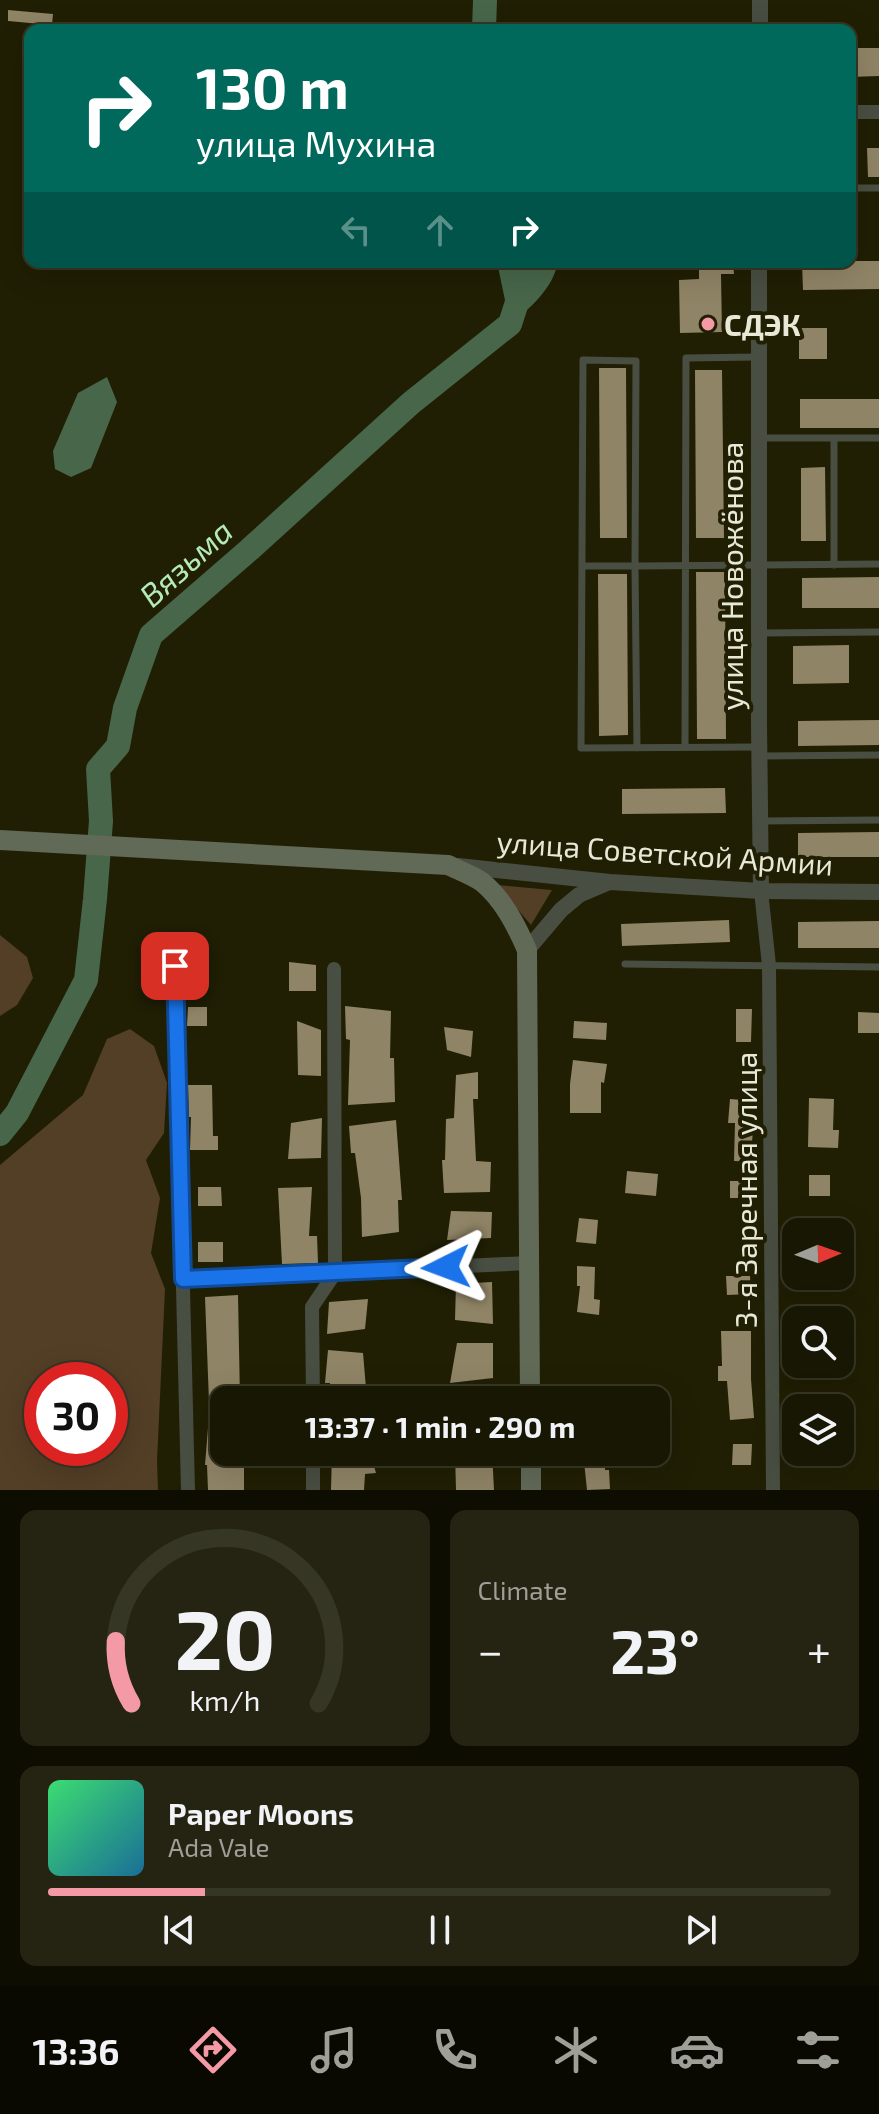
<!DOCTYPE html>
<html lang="en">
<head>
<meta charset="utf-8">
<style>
	body { margin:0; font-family:"Exo 2",sans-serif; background:#252412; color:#f1f3f6; height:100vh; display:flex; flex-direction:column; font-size:30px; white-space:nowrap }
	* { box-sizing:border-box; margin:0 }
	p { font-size:26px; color:#9f9f9a }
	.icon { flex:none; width:44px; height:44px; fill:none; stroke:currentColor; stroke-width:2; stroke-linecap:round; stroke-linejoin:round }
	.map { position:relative; height:1490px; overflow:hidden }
	.drawer { display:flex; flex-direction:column; gap:20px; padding:20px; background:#0d0d02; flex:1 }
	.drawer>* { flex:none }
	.guide { position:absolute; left:24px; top:24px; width:832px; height:244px; border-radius:16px; box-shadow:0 8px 32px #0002,0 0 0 2px #363625; background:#00695c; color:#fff; overflow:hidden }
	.needle { width:52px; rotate:88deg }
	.tools { position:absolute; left:782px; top:1218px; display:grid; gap:16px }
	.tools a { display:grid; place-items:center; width:72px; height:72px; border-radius:16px; background:#181703; box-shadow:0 8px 32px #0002,0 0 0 2px #363625; font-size:40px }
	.speed { position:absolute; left:24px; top:1362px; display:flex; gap:16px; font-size:40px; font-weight:700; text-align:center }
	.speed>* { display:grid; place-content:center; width:104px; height:104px; border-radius:50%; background:#181703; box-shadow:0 8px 32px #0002,0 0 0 2px #363625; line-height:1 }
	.speed .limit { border:12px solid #d22; background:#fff; color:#111 }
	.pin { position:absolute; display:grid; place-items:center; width:68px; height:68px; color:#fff; margin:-34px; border-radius:16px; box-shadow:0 4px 12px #0006 }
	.me { position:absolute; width:88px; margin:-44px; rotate:267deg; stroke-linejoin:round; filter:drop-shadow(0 0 6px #0008) }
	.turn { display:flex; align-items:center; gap:28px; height:168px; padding:0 40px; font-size:36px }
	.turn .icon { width:104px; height:104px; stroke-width:2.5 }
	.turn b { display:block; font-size:56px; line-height:68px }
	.lanes { display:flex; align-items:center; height:76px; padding:0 40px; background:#0003; justify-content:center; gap:40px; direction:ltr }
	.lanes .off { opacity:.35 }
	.big { font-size:60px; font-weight:700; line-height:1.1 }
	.drawer .card { flex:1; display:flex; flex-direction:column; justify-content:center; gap:12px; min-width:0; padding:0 28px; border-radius:16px; background:#252412 }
	.drawer .dial { align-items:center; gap:0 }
	.dial svg { height:208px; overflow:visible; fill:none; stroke:#363625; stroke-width:7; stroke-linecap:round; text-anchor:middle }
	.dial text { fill:#f1f3f6; stroke:none }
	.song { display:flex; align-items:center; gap:24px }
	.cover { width:96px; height:96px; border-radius:12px; background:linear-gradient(135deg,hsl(140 70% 55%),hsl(200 70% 35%)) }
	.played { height:8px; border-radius:4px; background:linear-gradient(90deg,#f49aa6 20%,#363625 20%) }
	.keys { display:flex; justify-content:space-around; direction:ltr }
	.heat { display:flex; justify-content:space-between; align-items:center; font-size:44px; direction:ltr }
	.drawer .tiles { flex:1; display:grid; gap:20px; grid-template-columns:1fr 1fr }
	.card:last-child { grid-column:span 2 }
	.trip { position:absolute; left:210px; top:1386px; width:460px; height:80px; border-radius:16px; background:#181703; box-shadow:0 8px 32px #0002,0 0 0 2px #363625; font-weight:700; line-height:80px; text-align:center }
	.tab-bar { display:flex; height:128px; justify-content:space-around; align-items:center; background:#0a0901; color:#9f9f9a }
	.tab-bar .icon { width:56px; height:56px }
	.tab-bar .active { color:#f49aa6 }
	.tab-bar b { font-size:36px; color:#f1f3f6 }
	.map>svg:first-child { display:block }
	.green { fill:#533e26; fill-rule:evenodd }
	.water { fill:#47664a }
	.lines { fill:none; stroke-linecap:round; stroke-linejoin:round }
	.river { stroke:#47664a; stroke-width:24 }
	.building { fill:#908466 }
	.service { stroke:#494e42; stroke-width:7 }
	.minor { stroke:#494e42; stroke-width:14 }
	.tertiary { stroke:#494e42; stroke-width:16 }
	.secondary { stroke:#616957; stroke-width:20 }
	.route-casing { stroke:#114b97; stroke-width:20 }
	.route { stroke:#1a73e8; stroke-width:14 }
	.poi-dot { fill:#f49aa6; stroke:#201f04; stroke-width:3 }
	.labels { text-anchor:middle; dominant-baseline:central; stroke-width:8; stroke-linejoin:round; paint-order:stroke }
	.poi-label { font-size:30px; font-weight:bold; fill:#e8e8d7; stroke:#201f04; text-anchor:start }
	.street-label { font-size:30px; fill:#e8e8d7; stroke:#201f04 }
	.water-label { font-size:32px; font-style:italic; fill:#b5ebb8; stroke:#201f04 }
</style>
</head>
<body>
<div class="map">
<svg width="879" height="1490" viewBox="0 0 879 1490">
	<rect width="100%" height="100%" fill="#201f04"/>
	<path class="green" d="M497 885 552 890 531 925Z
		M0 935 27 957 33 978 17 1005 0 1016Z
		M130 1029 154 1046 167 1083 164 1133 146 1160 160 1198 151 1253 165 1289 157 1461 158 1490H0V1165L83 1095 107 1039ZM110 1380V1448H42V1380Z"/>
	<path class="water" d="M497 262H558C553 288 531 308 510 324Z
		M107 377 117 402 91 468 71 477 55 469 53 451 78 393Z"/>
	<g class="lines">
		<path class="river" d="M484 30 485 0
			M0 1134 17 1113 86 980 95 899 101 821 98 769 118 746 125 708 151 635 249 550 411 403 510 324 526 274 523 262"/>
	</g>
	<path class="building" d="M8 10 53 14 52 25 8 21Z
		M850 48H879V76L850 77Z
		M867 148H879V177H868Z
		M850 261H879V289L803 290 802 262Z
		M699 262H733L734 274H721L722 332 680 333 679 280 699 279Z
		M799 328H827V359H799Z
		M599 368H626L627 538H600Z
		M695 370H722L724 538H696Z
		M800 399H879V428H800Z
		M825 467 826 541H801V468Z
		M696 572H725L726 739H697Z
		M598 574H627L628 735 599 736Z
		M879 577V608H802V578Z
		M849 645V683L793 684V646Z
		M879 720V745L798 746V721Z
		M725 788 726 813 622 814V789Z
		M879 832V857H798V833Z
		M729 920 730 942 622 946 621 924Z
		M879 921V948H798V922Z
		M289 962 316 965V991H289Z
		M184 963H203V983L185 982Z
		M345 1006 391 1011 390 1058H394L395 1102 348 1105 350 1040 346 1039Z
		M188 1007H207V1026H187Z
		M736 1009H752L751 1042H736Z
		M858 1012 879 1013V1033H858Z
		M297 1021 321 1030V1076L298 1075Z
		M574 1021 607 1023 606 1040 573 1038Z
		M444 1027 473 1031 471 1057 447 1050Z
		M573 1060 607 1064 604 1083 601 1082V1113H570V1084Z
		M478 1072V1099H473L476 1161 491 1162 490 1192 444 1193 442 1160H445L446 1119 454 1118 456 1075Z
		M188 1085H212L213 1136H218V1150H190L191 1117H189Z
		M809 1098 834 1099 833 1130H839L838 1148 808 1147Z
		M730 1099 755 1101 752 1143H755L754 1162 734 1161 735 1123H728Z
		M322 1118 321 1158 288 1159 291 1123Z
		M396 1120 402 1200H398L399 1232 362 1237 361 1198 355 1153H351L349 1126Z
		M627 1171 658 1174 656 1196 625 1193Z
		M809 1175H830V1196H809Z
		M730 1181H754V1198H730Z
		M198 1187H221L222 1206H198Z
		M312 1187 309 1236H317L318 1263 282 1264 278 1188Z
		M451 1211 492 1212 491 1238 447 1240Z
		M579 1218 598 1220 596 1244 576 1242Z
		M198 1242H223V1262H198Z
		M577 1266 595 1267 594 1299 600 1300 599 1315 577 1312 580 1286H577Z
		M726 1276H750L751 1294 727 1295Z
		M492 1282 493 1324 455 1320 456 1284Z
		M238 1295 240 1400H224V1452H244V1490H208L207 1465H205L208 1428H210L205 1297Z
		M368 1299 365 1329 327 1334 329 1302Z
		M809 1304 832 1305 831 1320H808Z
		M721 1331H751V1379L754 1418 730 1420 727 1381H718V1366H722Z
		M457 1343H493V1378L450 1383Z
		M328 1350 363 1353 367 1400H330V1383H325Z
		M837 1392V1408H807V1393Z
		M733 1444H752L751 1465H732Z
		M332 1452H370L376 1473 365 1474 364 1490H331Z
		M455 1452H492L494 1490H456Z
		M583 1452H605V1470H609L610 1489 587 1490Z"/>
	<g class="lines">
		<path class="service" d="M850 188H879
			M759 438H879
			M834 565V438
			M582 566H635L637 748
			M761 633 879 632
			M685 747 686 358 758 357
			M759 747 581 748 583 360 636 361 635 566 879 564
			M761 756 879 755
			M762 821 879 820
			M625 964 879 967"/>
		<path class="minor" d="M850 112H879
			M761 891 769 965 773 1490
			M175 966 188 1490
			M183 1279 529 1263
			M313 1400 312 1307 335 1273 334 969
			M313 1452V1490"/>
		<path class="tertiary" d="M760 30V0
			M759 262V725L761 891
			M458 866 610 882 761 891 879 892
			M527 950 561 910 579 895 607 883"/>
		<path class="secondary" d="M0 840 448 865C458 870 472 875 482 882 503 899 516 925 527 950L530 1400
			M531 1452V1490"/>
	</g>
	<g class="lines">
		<defs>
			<path id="route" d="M175 966 183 1279 446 1267"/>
		</defs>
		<use href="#route" class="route-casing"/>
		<use href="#route" class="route"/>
	</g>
	<circle class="poi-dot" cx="708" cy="324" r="8"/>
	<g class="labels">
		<g class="poi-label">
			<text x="724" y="324">СДЭК</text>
		</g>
		<g class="street-label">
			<text transform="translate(731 576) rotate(-90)">улица Новожёнова</text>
			<text transform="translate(665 852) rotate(4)">улица Советской Армии</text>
			<text transform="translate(745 1190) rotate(-90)">3-я Заречная улица</text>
		</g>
		<g class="water-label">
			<text transform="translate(185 562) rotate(-42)">Вязьма</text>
		</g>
	</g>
</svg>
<div class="tools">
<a><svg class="needle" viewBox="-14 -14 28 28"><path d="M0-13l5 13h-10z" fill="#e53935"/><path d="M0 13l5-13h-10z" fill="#9f9f9a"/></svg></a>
<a><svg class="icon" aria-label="search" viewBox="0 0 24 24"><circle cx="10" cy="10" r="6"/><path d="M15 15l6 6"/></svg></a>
<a><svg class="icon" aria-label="layers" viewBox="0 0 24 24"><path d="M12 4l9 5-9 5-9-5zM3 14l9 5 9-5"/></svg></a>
</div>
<div class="speed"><div class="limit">30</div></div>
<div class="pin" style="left:175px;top:966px;background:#d93025"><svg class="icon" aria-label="arrive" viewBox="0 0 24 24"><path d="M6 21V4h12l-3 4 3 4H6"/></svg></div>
<svg class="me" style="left:446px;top:1267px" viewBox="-20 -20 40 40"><path d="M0-17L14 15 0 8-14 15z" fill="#1a73e8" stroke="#fff" stroke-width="4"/></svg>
<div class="trip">13:37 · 1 min · 290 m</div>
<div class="guide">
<div class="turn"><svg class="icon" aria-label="right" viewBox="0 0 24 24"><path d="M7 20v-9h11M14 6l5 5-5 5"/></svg><div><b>130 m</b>улица Мухина</div></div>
<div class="lanes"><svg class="icon off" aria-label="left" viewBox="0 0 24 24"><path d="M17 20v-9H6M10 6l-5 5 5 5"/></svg><svg class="icon off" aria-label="ahead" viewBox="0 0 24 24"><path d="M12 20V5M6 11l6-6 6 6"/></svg><svg class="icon" aria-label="right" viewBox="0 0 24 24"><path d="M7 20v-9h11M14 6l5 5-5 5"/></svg></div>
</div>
</div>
<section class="drawer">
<div class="tiles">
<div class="card dial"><svg viewBox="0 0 100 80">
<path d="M14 69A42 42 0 1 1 86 69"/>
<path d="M14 69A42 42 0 0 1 8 45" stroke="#f49aa6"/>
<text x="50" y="56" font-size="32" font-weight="700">20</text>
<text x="50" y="72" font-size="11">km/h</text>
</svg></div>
<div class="card"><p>Climate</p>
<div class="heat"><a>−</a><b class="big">23°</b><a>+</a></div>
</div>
<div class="card">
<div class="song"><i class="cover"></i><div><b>Paper Moons</b><p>Ada Vale</p></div></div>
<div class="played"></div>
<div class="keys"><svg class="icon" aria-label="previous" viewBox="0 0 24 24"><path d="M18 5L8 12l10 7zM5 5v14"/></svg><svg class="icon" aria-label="pause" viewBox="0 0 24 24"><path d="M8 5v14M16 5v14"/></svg><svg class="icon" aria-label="next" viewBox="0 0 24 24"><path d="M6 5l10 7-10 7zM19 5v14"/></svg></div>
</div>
</div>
</section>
<nav class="tab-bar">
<b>13:36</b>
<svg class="icon active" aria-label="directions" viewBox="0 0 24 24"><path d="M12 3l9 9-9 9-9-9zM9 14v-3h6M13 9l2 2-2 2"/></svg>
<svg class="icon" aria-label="music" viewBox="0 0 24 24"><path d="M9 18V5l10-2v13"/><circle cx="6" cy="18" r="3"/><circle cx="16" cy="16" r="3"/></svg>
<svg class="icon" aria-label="phone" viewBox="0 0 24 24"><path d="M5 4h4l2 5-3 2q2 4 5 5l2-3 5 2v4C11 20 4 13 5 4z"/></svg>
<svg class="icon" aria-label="climate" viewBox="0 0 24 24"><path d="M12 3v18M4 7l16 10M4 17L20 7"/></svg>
<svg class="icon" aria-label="car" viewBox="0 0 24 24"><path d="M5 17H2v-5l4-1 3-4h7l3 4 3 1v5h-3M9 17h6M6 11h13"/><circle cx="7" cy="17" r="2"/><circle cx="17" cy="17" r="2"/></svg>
<svg class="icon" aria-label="filters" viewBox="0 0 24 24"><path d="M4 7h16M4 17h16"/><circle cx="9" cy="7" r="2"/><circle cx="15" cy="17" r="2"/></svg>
</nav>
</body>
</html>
